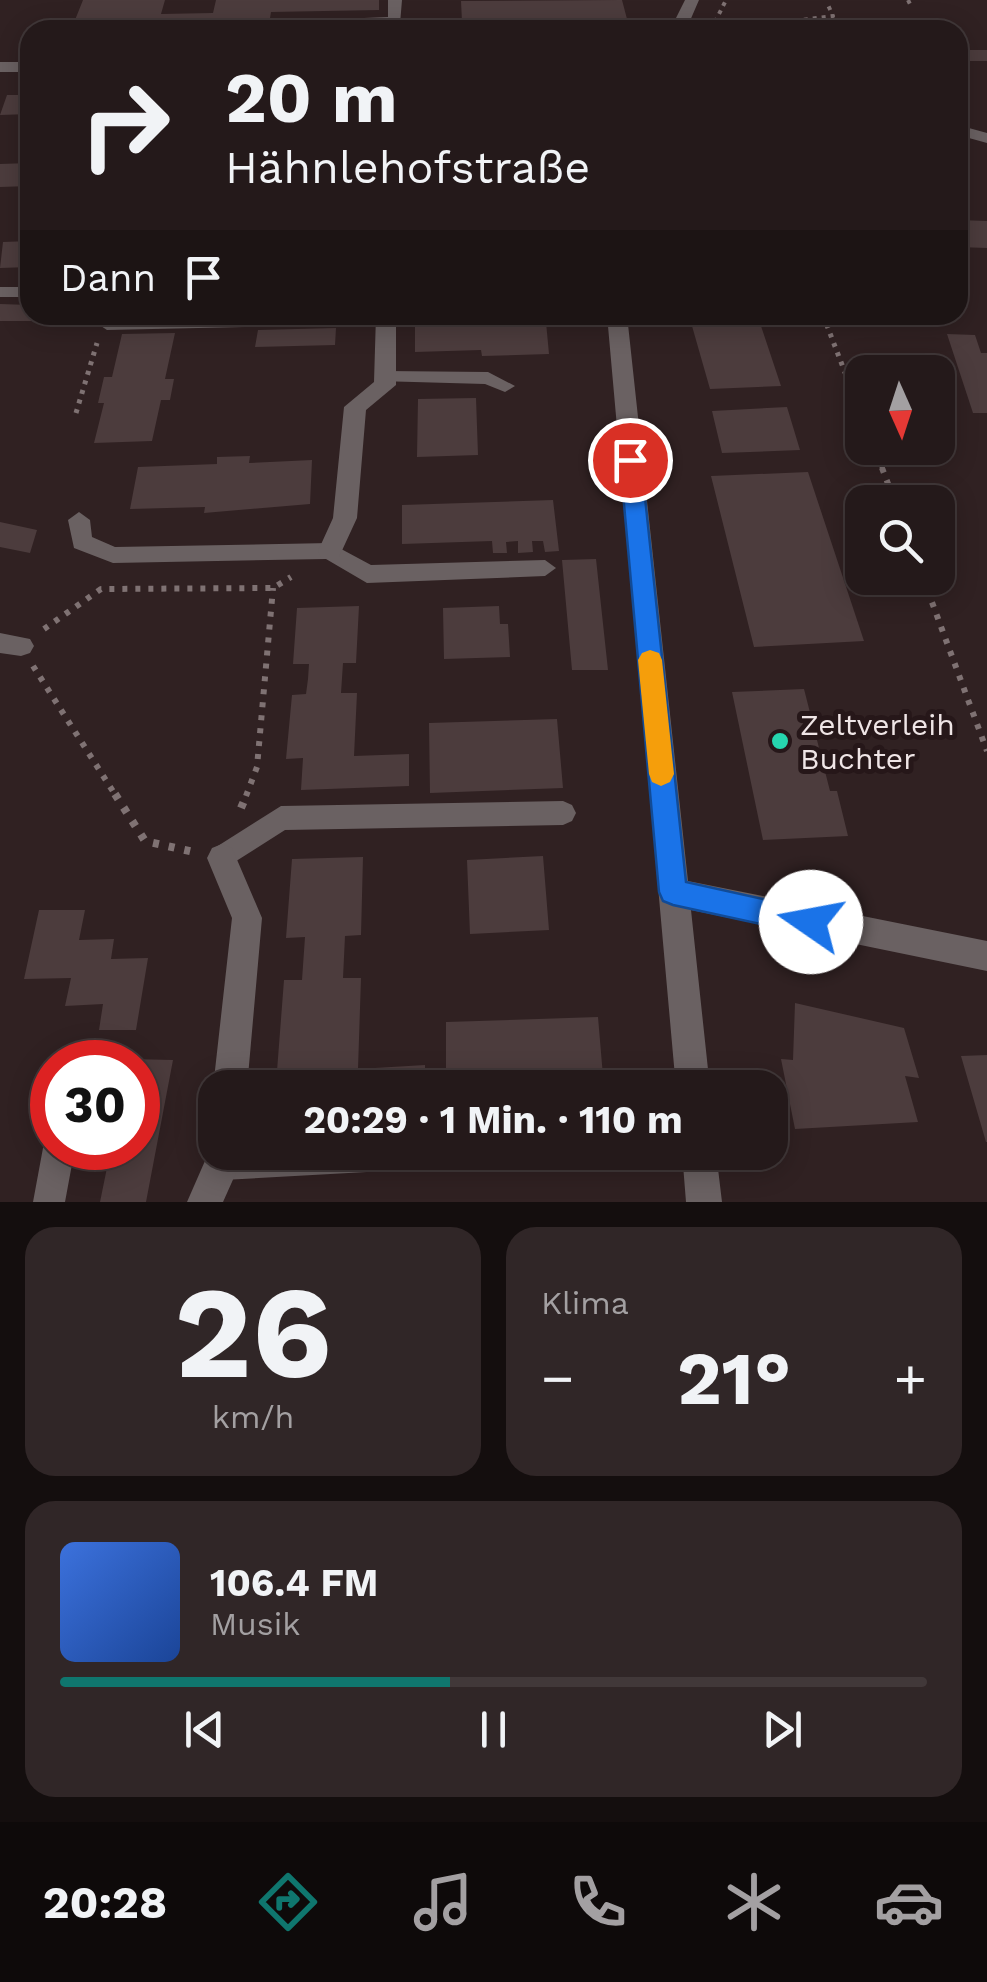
<!DOCTYPE html>
<html lang="de">
<head>
<meta charset="utf-8">
<style>
	body { margin:0; font-family:"Work Sans",sans-serif; background:#302627; color:#f1f3f6; height:100vh; display:flex; flex-direction:column; font-size:38px; white-space:nowrap }
	* { box-sizing:border-box; margin:0 }
	p { font-size:32px; color:#a3a0a2 }
	.icon { flex:none; width:55px; height:55px; fill:none; stroke:currentColor; stroke-width:2; stroke-linecap:round; stroke-linejoin:round }
	.map { position:relative; height:1202px; overflow:hidden }
	.details { display:flex; flex-direction:column; gap:25px; padding:25px; background:#140e0e; flex:1 }
	.details>* { flex:none }
	.banner { position:absolute; left:20px; top:20px; width:948px; height:305px; border-radius:30px; box-shadow:0 5px 25px #0003,0 0 0 2px #413839; background:#24191a; color:#f1f3f6; overflow:hidden }
	.needle { width:65px; rotate:177deg }
	.tools { position:absolute; left:845px; top:355px; display:grid; gap:20px }
	.tools a { display:grid; place-items:center; width:110px; height:110px; border-radius:20px; background:#24191a; box-shadow:0 5px 25px #0003,0 0 0 2px #413839; font-size:50px }
	.speed { position:absolute; left:30px; top:1040px; display:flex; gap:20px; font-size:50px; font-weight:700; text-align:center }
	.speed>* { display:grid; place-content:center; width:130px; height:130px; border-radius:50%; background:#24191a; box-shadow:0 5px 25px #0003,0 0 0 2px #413839; line-height:1 }
	.speed .limit { border:15px solid #d22; background:#fff; color:#111 }
	.pin { position:absolute; display:grid; place-items:center; width:85px; height:85px; color:#fff; margin:-42px; border:5px solid #fff; border-radius:50%; box-shadow:0 2px 10px #0007 }
	.me { position:absolute; width:110px; margin:-55px; rotate:282deg; stroke-linejoin:round; filter:drop-shadow(0 0 8px #0008) }
	.turn { display:flex; align-items:center; gap:35px; height:210px; padding:0 40px; font-size:45px }
	.turn .icon { width:130px; height:130px; stroke-width:2.5 }
	.turn b { display:block; font-size:70px; line-height:85px }
	.then { display:flex; align-items:center; height:95px; padding:0 40px; background:#0003; gap:20px; font-size:38px }
	.big { font-size:75px; font-weight:700; line-height:1.1 }
	.details .card { flex:1; display:flex; flex-direction:column; justify-content:center; gap:15px; min-width:0; padding:0 35px; border-radius:30px; background:#302627 }
	.details .dial { align-items:center; gap:0 }
	.dial b { font-size:130px; line-height:1 }
	.song { display:flex; align-items:center; gap:30px }
	.cover { width:120px; height:120px; border-radius:15px; background:linear-gradient(135deg,hsl(220 70% 55%),hsl(220 70% 35%)) }
	.played { height:10px; border-radius:5px; background:linear-gradient(90deg,#0f766e 45%,#413839 45%) }
	.keys { display:flex; justify-content:space-around; direction:ltr }
	.heat { display:flex; justify-content:space-between; align-items:center; font-size:55px; direction:ltr }
	.details .tiles { flex:1; display:grid; gap:25px; grid-template-columns:1fr 1fr }
	.card:last-child { grid-column:span 2 }
	.trip { position:absolute; left:198px; top:1070px; width:590px; height:100px; border-radius:30px; background:#24191a; box-shadow:0 5px 25px #0003,0 0 0 2px #413839; font-weight:700; line-height:100px; text-align:center }
	.dock { display:flex; height:160px; justify-content:space-around; align-items:center; background:#0e0a0a; color:#a3a0a2 }
	.dock .icon { width:70px; height:70px }
	.dock .selected { color:#0f766e }
	.dock b { font-size:45px; color:#f1f3f6 }
	.map>svg:first-child { display:block }
	.building { fill:#4c3c3d }
	.lines { fill:none; stroke-linecap:round; stroke-linejoin:round }
	.path-far3 { stroke:#7f7273; stroke-width:4; stroke-dasharray:4 5; stroke-linecap:butt }
	.path-far2 { stroke:#7f7273; stroke-width:5; stroke-dasharray:4 6; stroke-linecap:butt }
	.path-far1 { stroke:#7f7273; stroke-width:6; stroke-dasharray:5 8; stroke-linecap:butt }
	.path { stroke:#7f7273; stroke-width:8; stroke-dasharray:6 10; stroke-linecap:butt }
	.service { fill:#6a6162; fill-rule:evenodd }
	.minor { fill:#6a6162; fill-rule:evenodd }
	.route { fill:#1a73e8; stroke:#114b97; stroke-width:2.5 }
	.slow { fill:#f59e0b }
	.poi-dot { fill:#26d5ae; stroke:#261719; stroke-width:4 }
	.labels { text-anchor:middle; dominant-baseline:central; stroke-width:10; stroke-linejoin:round; paint-order:stroke }
	.poi-label { font-size:30px; fill:#efe5e6; stroke:#261719; text-anchor:start }
</style>
</head>
<body>
<div class="map">
<svg width="987" height="1202" viewBox="0 0 987 1202">
	<rect width="100%" height="100%" fill="#302122"/>
	<path class="building" d="M83 0H165L161 14 213 13 216 0H379V10L271 12 268 30H71Z
		M622 0 627 19 462 22 461 1Z
		M958 50H987V61H958Z
		M7 95H30V114L0 115Z
		M30 163V186L0 187V164Z
		M958 220 987 221V248L958 247Z
		M30 241V267L0 268 3 242Z
		M0 304 30 305V315H69L67 321H0Z
		M480 315V322H546L549 354 482 356 481 350 415 352V319Z
		M760 323 781 386 710 389 692 326Z
		M336 328 335 345 255 347 258 330Z
		M175 333 165 379H174L170 400H161L152 441 94 443 104 403H98L104 377H112L122 334Z
		M947 334 975 335 981 353H987V413H973Z
		M476 398 478 455 417 457 418 399Z
		M787 407 800 450 722 453 712 411Z
		M250 456 249 463 312 460 310 504 204 513 205 507 130 509 138 467 217 464V457Z
		M808 472 864 641 754 647 711 476Z
		M553 500 559 551 545 552 543 541H532L533 552 518 553V541L506 542 507 553H493L492 541 402 544V505Z
		M0 522 37 530 30 553 0 547Z
		M596 559 608 670H572L562 560Z
		M359 606 356 663H343L341 693H357L354 756 409 754V786L301 790 303 758 286 759 292 695 306 694 308 679 309 664H293L297 608Z
		M499 606 500 624H508L510 657 444 659 443 608Z
		M804 689 830 791H837L848 836 763 840 732 692Z
		M557 719 563 788 430 793 429 723Z
		M543 856 549 930 470 934 467 860Z
		M363 857 361 935 345 936 343 978H361L358 1069 425 1065V1088H315L316 1070 277 1071 284 980H302L305 937 286 938 292 859Z
		M39 910H85L79 940 114 939 111 959 148 958 136 1030H99L103 1004 65 1006 71 978 24 979Z
		M795 1003 904 1028 919 1078 905 1076 918 1122 795 1129 781 1059 793 1060Z
		M598 1017 604 1088H446V1022Z
		M987 1055V1142H986L961 1056Z
		M130 1059 173 1060 146 1202H100L111 1148H138V1062H129Z"/>
	<g class="lines">
		<path class="path-far3" d="M908 0 910 4
			M714 23 786 22 833 16 828 5
			M711 30 726 0"/>
		<path class="path-far2" d="M823 315 862 417
			M76 413 97 343
			M874 448 883 470"/>
		<path class="path-far1" d="M882 468 895 502
			M923 578 987 751
			M44 629 101 589 273 588 291 577
			M33 666 116 796
			M246 796 257 767 273 588"/>
		<path class="path" d="M115 794 145 841 194 852
			M241 808 247 794"/>
		<path class="service" d="M388 0H402L400 24 333 30V23L340 19 388 17Z
			M958 125 987 133V143L958 135Z
			M0 287H30V297H0Z
			M369 315 345 325 107 330 98 324 107 318Z
			M385 371 488 372 515 386 505 392 485 384 378 381 376 377Z
			M79 512 90 520 92 537 115 547 330 543 371 565 545 560 556 568 545 576 367 583 326 559 113 563 74 548 68 520Z
			M563 801 572 805 576 813 572 821 563 825 285 830 222 870 213 867 209 858 213 849 281 806Z
			M52 1135V1148H75L65 1202H33L43 1148Z
			M215 1152H454L450 1163 439 1168 223 1180 212 1175 207 1164Z"/>
		<path class="minor" d="M685 0H699L686 30H670Z
			M0 62H30V72H0Z
			M376 315H396V385L366 410 357 518 339 557H321L318 551 333 518 344 407 374 382Z
			M607 315H627L688 881 987 941V971L691 910 710 1088H676Z
			M0 633 30 639 34 646 30 653 21 656 0 653Z
			M222 844 232 848 262 918 247 1088H215V1092L213 1088 232 918 207 858 212 848Z
			M215 1138V1152H241L240 1164 223 1202H187Z
			M682 1152H716L722 1202H686Z"/>
	</g>
	<path class="route" d="M630 452 641 460 686 882 821 912 825 922 821 931 811 935 673 905 663 901 659 892 620 460Z"/>
	<path class="slow" d="M650 650 659 653 662 660 674 774 670 782 661 786 652 782 649 774 638 660 642 653Z"/>
	<circle class="poi-dot" cx="780" cy="741" r="10"/>
	<g class="labels">
		<g class="poi-label">
			<text x="800" y="724">Zeltverleih<tspan x="800" dy="34">Buchter</tspan></text>
		</g>
	</g>
</svg>
<div class="tools">
<a><svg class="needle" viewBox="-14 -14 28 28"><path d="M0-13l5 13h-10z" fill="#e53935"/><path d="M0 13l5-13h-10z" fill="#a3a0a2"/></svg></a>
<a><svg class="icon" aria-label="search" viewBox="0 0 24 24"><circle cx="10" cy="10" r="6"/><path d="M15 15l6 6"/></svg></a>
</div>
<div class="speed"><div class="limit">30</div></div>
<div class="pin" style="left:630px;top:460px;background:#d93025"><svg class="icon" aria-label="arrive" viewBox="0 0 24 24"><path d="M6 21V4h12l-3 4 3 4H6"/></svg></div>
<svg class="me" style="left:811px;top:922px" viewBox="-20 -20 40 40"><circle r="19" fill="#fff"/><path d="M0-13L10 11 0 6-10 11z" fill="#1a73e8"/></svg>
<div class="trip">20:29 · 1 Min. · 110 m</div>
<div class="banner">
<div class="turn"><svg class="icon" aria-label="right" viewBox="0 0 24 24"><path d="M7 20v-9h11M14 6l5 5-5 5"/></svg><div><b>20 m</b>Hähnlehofstraße</div></div>
<div class="then">Dann<svg class="icon" aria-label="arrive" viewBox="0 0 24 24"><path d="M6 21V4h12l-3 4 3 4H6"/></svg></div>
</div>
</div>
<section class="details">
<div class="tiles">
<div class="card dial"><b>26</b><p>km/h</p></div>
<div class="card"><p>Klima</p>
<div class="heat"><a>−</a><b class="big">21°</b><a>+</a></div>
</div>
<div class="card">
<div class="song"><i class="cover"></i><div><b>106.4 FM</b><p>Musik</p></div></div>
<div class="played"></div>
<div class="keys"><svg class="icon" aria-label="previous" viewBox="0 0 24 24"><path d="M18 5L8 12l10 7zM5 5v14"/></svg><svg class="icon" aria-label="pause" viewBox="0 0 24 24"><path d="M8 5v14M16 5v14"/></svg><svg class="icon" aria-label="next" viewBox="0 0 24 24"><path d="M6 5l10 7-10 7zM19 5v14"/></svg></div>
</div>
</div>
</section>
<nav class="dock">
<b>20:28</b>
<svg class="icon selected" aria-label="directions" viewBox="0 0 24 24"><path d="M12 3l9 9-9 9-9-9zM9 14v-3h6M13 9l2 2-2 2"/></svg>
<svg class="icon" aria-label="music" viewBox="0 0 24 24"><path d="M9 18V5l10-2v13"/><circle cx="6" cy="18" r="3"/><circle cx="16" cy="16" r="3"/></svg>
<svg class="icon" aria-label="phone" viewBox="0 0 24 24"><path d="M5 4h4l2 5-3 2q2 4 5 5l2-3 5 2v4C11 20 4 13 5 4z"/></svg>
<svg class="icon" aria-label="climate" viewBox="0 0 24 24"><path d="M12 3v18M4 7l16 10M4 17L20 7"/></svg>
<svg class="icon" aria-label="car" viewBox="0 0 24 24"><path d="M5 17H2v-5l4-1 3-4h7l3 4 3 1v5h-3M9 17h6M6 11h13"/><circle cx="7" cy="17" r="2"/><circle cx="17" cy="17" r="2"/></svg>
</nav>
</body>
</html>
